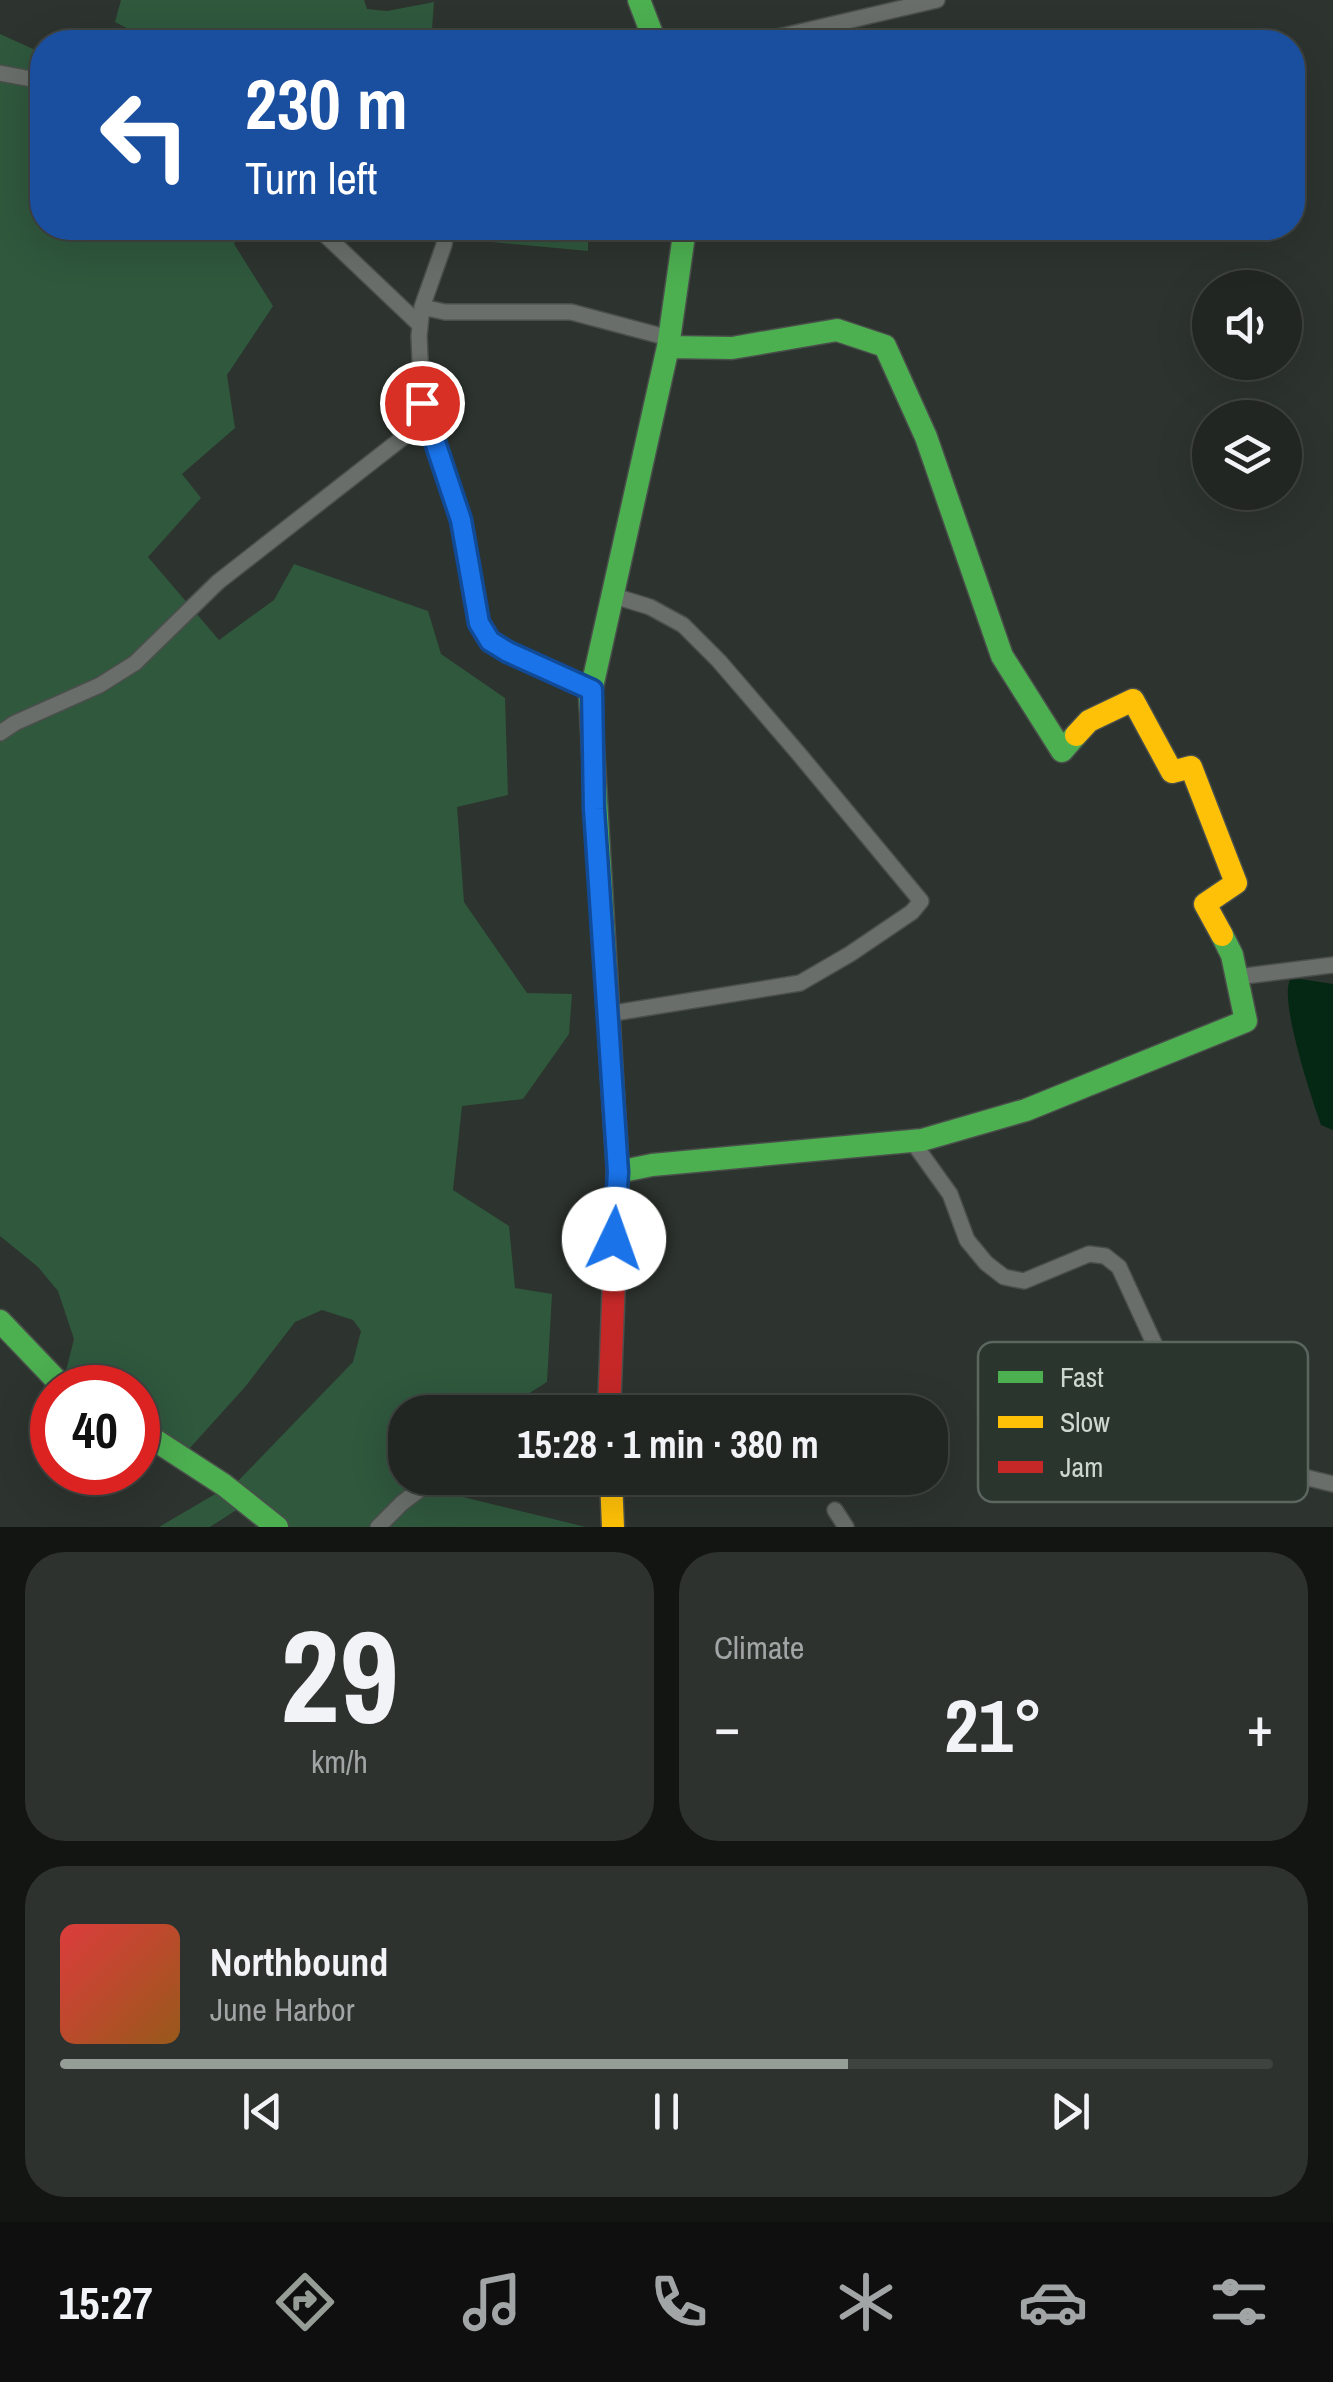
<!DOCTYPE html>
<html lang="en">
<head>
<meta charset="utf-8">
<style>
	body { margin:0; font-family:"Archivo Narrow",sans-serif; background:#2e322f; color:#f1f3f6; height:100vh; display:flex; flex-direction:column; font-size:38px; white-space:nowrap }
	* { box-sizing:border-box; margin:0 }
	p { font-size:32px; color:#a2a5a5 }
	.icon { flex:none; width:55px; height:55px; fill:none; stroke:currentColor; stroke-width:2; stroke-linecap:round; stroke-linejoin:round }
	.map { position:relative; height:1527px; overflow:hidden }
	.panel { display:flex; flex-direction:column; gap:25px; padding:25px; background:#131513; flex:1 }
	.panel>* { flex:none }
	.top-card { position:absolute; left:30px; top:30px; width:1275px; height:210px; border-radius:40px; box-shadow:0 10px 40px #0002,0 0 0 2px #3f4340; background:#1a4fa0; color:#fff; overflow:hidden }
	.tools { position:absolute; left:1192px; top:270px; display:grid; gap:20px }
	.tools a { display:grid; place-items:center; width:110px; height:110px; border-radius:50%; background:#222622; box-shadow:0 10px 40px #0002,0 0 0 2px #3f4340; font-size:50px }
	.speed { position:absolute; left:30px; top:1365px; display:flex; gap:20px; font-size:50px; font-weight:700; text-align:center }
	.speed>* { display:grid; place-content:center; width:130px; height:130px; border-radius:50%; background:#222622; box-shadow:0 10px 40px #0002,0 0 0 2px #3f4340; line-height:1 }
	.speed .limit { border:15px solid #d22; background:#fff; color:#111 }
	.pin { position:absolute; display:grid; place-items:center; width:85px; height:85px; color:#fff; margin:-42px; border:5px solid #fff; border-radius:50%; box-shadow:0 2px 10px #0007 }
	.me { position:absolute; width:110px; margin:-55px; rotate:3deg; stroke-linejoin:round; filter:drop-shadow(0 0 8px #0008) }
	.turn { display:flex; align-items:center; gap:35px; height:210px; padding:0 50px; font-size:45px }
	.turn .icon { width:130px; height:130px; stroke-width:2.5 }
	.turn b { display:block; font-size:70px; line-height:85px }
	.big { font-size:75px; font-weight:800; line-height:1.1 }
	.panel .tile { flex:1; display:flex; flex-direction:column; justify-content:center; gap:15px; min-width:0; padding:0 35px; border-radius:40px; background:#2e322f }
	.panel .dial { align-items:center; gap:0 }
	.dial b { font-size:130px; line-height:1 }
	.song { display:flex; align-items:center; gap:30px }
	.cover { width:120px; height:120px; border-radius:15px; background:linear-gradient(135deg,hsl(0 70% 55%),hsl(30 70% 35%)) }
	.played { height:10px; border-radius:5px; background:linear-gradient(90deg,#969d97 65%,#3f4340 65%) }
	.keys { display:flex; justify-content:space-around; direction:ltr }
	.heat { display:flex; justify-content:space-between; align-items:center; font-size:55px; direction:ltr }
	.panel .tiles { flex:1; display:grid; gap:25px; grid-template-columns:1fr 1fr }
	.tile:last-child { grid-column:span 2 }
	.trip { position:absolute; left:388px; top:1395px; width:560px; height:100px; border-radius:40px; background:#222622; box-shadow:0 10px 40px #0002,0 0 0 2px #3f4340; font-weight:800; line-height:100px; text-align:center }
	.menu { display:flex; height:160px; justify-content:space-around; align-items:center; background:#0e0f0e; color:#a2a5a5 }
	.menu .icon { width:70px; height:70px }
	.menu .selected { color:#969d97 }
	.menu b { font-size:45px; color:#f1f3f6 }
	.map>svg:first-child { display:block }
	.green { fill:#2f583d }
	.water { fill:#042813 }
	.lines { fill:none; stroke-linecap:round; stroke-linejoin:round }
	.street-casing { stroke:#4a4f4b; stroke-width:18 }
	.fast-casing { stroke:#4a4f4b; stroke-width:25 }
	.slow-casing { stroke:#4a4f4b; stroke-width:25 }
	.jam-casing { stroke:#4a4f4b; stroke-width:25 }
	.street { stroke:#696e6a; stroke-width:15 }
	.fast { stroke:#4caf50; stroke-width:22 }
	.slow { stroke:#ffc107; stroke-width:22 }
	.jam { stroke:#c62828; stroke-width:22 }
	.route-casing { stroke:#114b97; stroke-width:25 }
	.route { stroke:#1a73e8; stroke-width:18 }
	.key { fill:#2a362d; stroke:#5b665e; stroke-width:2.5 }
	.key-label { font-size:28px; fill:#ced6d0 }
</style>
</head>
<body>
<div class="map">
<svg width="1333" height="1527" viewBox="0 0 1333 1527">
	<rect width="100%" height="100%" fill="#2d332e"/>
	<path class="green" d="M121 0H364L367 9 387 11 434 2 431 42H154L115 22Z
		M0 34 42 53V228H243L234 244 273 306 227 375 235 428 182 474 201 498 148 557 219 640 274 600 294 564 428 611 441 654 505 698 508 795 457 807 464 902 527 993 572 994 569 1034 523 1099 462 1106 453 1190 509 1226 515 1288 552 1294 547 1382 499 1412H405V1478H445L447 1493 586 1527H255L257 1523 238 1509 210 1527H159L239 1480 353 1362 361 1331 353 1320 322 1310 295 1322 245 1387 189 1449 138 1419V1388L85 1387 65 1375 74 1339 58 1291 38 1267 0 1236Z
		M462 228H588V251L461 239Z"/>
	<path class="water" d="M1300 979 1333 984V1130L1321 1125C1312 1100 1279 1000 1290 980Z"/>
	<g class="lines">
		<defs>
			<path id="street" d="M509 42H510
				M757 42 937 0
				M0 73 42 81
				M318 228 420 325
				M446 228 444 245 422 307 419 336 422 403 461 520 479 623 490 641 508 652 591 690
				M422 307 445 312H571L669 338
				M0 733 15 723 100 685 135 663 218 582 428 418
				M1237 977 1333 965
				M608 1014 800 983 850 954 912 912 921 901 799 754 719 661 683 625 650 607 611 595
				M912 1141 950 1194 967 1240 986 1263 1004 1277 1024 1281 1089 1254 1105 1256 1119 1267 1165 1367 1191 1396 1229 1432 1296 1475 1333 1484
				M835 1510 846 1527
				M378 1527 402 1503 435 1478"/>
			<path id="fast" d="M639 0 655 42
				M668 347 732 348 837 330 885 346 926 437 1002 656 1062 751 1076 735
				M613 1094 590 696 668 347 685 228
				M618 1172 652 1165 922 1140 1026 1110 1246 1021 1232 955 1222 935
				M0 1321 64 1388
				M138 1429 224 1485 277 1527"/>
			<path id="slow" d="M1076 735 1089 721 1133 700 1172 772 1191 767 1236 883 1205 904 1222 935
				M611 1478 613 1527"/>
			<path id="jam" d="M609 1412 618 1172 613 1094"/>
		</defs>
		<use href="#street" class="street-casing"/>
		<use href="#fast" class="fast-casing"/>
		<use href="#slow" class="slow-casing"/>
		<use href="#jam" class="jam-casing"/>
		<use href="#street" class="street"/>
		<use href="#fast" class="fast"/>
		<use href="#slow" class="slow"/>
		<use href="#jam" class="jam"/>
	</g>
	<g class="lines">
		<defs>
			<path id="route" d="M422 403 461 520 479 623 490 641 508 652 592 690 594 809 618 1172 614 1239"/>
		</defs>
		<use href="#route" class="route-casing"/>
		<use href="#route" class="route"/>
	</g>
	<rect x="978" y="1342" width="330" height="160" rx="15" class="key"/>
	<rect x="998" y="1371" width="45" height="12" fill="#4caf50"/>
	<rect x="998" y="1416" width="45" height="12" fill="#ffc107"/>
	<rect x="998" y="1461" width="45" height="12" fill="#c62828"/>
	<g class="key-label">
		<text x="1060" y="1387">Fast</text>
		<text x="1060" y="1432">Slow</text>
		<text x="1060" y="1477">Jam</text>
	</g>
</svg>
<div class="tools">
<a><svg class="icon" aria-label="sound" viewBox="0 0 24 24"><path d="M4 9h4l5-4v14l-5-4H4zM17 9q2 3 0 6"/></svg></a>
<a><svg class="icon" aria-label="layers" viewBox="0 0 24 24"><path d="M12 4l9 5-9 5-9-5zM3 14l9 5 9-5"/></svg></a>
</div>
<div class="speed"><div class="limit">40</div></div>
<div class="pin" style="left:422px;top:403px;background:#d93025"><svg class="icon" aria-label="arrive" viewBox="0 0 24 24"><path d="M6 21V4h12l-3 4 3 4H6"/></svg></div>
<svg class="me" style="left:614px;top:1239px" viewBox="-20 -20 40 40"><circle r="19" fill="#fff"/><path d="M0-13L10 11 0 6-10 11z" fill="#1a73e8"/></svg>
<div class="trip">15:28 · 1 min · 380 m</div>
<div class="top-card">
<div class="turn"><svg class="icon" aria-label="left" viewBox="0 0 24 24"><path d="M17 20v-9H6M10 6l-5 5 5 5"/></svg><div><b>230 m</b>Turn left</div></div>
</div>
</div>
<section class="panel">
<div class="tiles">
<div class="tile dial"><b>29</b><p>km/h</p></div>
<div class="tile"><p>Climate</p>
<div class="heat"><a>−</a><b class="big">21°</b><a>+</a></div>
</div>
<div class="tile">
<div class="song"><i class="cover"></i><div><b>Northbound</b><p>June Harbor</p></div></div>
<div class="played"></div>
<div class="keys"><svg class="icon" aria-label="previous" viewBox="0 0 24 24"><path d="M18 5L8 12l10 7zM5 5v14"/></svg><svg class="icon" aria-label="pause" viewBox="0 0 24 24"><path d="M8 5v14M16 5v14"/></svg><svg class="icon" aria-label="next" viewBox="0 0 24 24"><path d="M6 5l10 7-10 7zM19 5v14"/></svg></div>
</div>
</div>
</section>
<nav class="menu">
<b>15:27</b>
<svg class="icon selected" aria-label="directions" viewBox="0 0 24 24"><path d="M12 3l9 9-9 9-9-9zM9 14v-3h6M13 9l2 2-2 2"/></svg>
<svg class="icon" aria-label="music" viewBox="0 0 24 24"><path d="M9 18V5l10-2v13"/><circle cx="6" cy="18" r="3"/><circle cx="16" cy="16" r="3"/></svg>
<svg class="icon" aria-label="phone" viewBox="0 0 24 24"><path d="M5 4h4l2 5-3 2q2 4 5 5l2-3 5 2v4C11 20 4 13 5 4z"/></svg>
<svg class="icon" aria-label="climate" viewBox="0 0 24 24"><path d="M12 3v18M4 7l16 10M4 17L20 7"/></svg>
<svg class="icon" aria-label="car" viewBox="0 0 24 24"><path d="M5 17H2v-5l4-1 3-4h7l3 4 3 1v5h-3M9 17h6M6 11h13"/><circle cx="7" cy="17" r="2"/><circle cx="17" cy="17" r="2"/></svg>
<svg class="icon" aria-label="filters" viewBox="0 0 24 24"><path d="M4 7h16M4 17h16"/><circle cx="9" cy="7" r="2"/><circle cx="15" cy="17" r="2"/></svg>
</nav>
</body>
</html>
